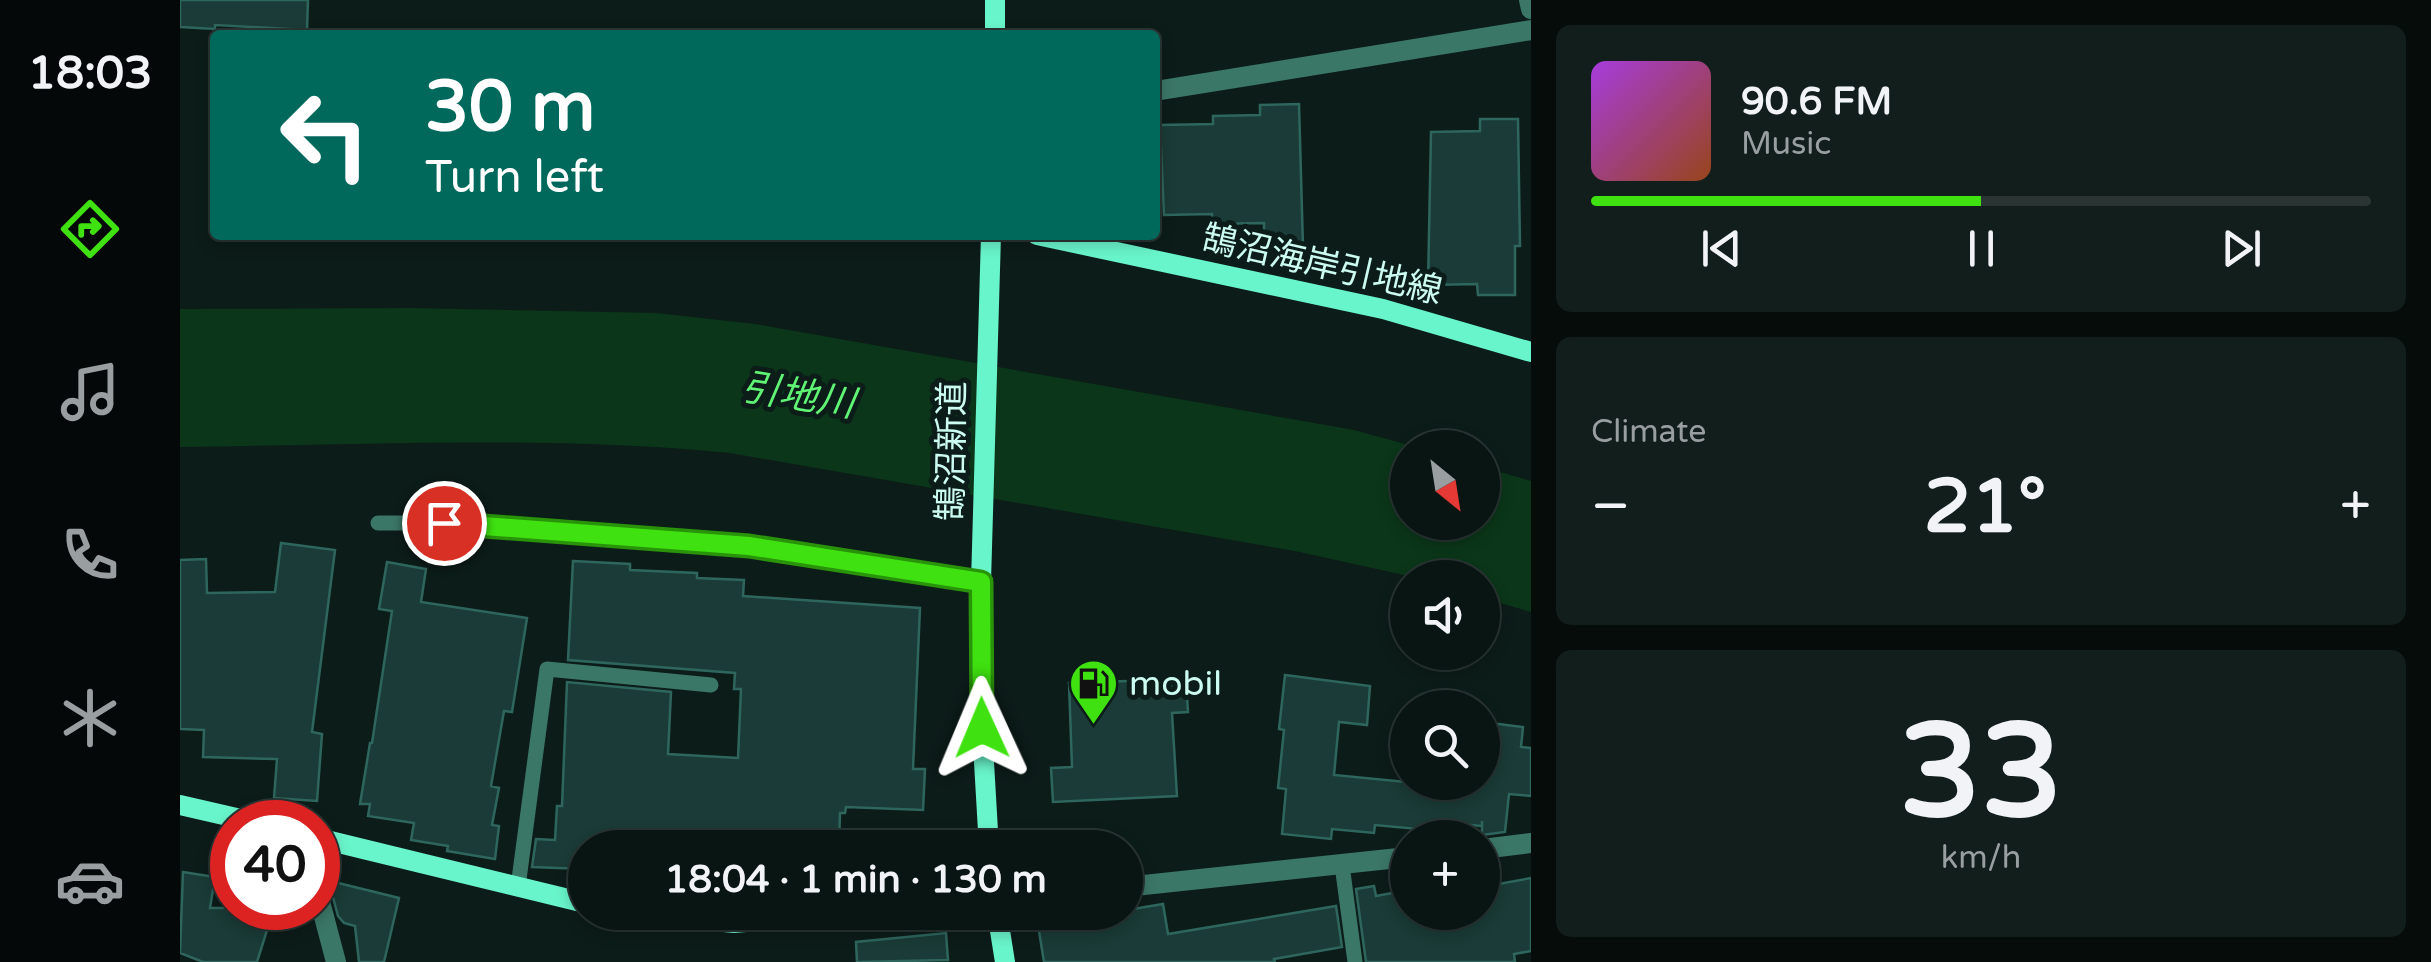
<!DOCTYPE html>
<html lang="en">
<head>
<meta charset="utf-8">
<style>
	body { margin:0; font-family:"Varela Round","Noto Sans JP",sans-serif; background:#121e1c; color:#f1f3f6; height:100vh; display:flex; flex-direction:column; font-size:38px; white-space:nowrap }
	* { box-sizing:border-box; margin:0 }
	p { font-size:32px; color:#999fa0 }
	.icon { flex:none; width:55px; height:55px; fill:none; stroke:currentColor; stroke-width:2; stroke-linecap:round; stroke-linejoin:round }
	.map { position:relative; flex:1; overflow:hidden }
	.side { display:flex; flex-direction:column; gap:25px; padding:25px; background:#050c0a; width:900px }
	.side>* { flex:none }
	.guide { position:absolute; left:30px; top:30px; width:950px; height:210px; border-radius:10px; box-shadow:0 5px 15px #0003,0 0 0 2px #293433; background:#00695c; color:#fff; overflow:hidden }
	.needle { width:65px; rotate:150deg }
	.fabs { position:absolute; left:1210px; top:430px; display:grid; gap:20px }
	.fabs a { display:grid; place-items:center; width:110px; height:110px; border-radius:50%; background:#091513; box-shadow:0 5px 15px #0003,0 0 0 2px #293433; font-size:50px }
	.speed { position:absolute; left:30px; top:800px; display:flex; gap:20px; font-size:50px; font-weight:700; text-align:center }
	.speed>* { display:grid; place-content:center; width:130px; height:130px; border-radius:50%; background:#091513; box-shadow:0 5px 15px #0003,0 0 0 2px #293433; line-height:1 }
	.speed .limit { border:15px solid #d22; background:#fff; color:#111 }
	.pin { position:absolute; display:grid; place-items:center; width:85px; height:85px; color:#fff; margin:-42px; border:5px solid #fff; border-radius:50%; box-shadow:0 2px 10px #0007 }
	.me { position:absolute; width:110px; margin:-55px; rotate:359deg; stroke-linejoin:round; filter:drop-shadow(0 0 8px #0008) }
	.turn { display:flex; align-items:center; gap:35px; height:210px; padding:0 50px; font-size:45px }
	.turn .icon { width:130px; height:130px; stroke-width:2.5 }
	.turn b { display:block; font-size:70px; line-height:85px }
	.big { font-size:75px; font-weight:800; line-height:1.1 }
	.side .tile { flex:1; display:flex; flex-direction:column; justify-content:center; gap:15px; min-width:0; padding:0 35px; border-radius:15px; background:#121e1c }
	.side .dial { align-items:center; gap:0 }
	.dial b { font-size:130px; line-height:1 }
	.song { display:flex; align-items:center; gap:30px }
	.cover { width:120px; height:120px; border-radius:15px; background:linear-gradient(135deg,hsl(280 70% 55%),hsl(20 70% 35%)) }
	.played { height:10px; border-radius:5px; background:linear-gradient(90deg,#3fe210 50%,#293433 50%) }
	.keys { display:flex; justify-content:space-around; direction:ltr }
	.heat { display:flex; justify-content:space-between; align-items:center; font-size:55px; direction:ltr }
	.trip { position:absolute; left:388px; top:830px; width:575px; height:100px; border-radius:50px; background:#091513; box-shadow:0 5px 15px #0003,0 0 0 2px #293433; font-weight:800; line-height:100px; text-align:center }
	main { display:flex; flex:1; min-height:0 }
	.dock { display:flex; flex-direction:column; width:180px; justify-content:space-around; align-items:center; background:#040808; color:#999fa0 }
	.dock .icon { width:70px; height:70px }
	.dock .active { color:#3fe210 }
	.dock b { font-size:45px; color:#f1f3f6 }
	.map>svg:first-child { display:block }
	.water { fill:#0b3619 }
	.building { fill:#1a3b37; stroke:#2e665e; stroke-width:2.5 }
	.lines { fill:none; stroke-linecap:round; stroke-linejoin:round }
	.lane { stroke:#3b7766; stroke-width:15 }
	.street { stroke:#3b7766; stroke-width:20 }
	.secondary { stroke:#69f5cb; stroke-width:20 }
	.route-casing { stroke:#29930a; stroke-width:25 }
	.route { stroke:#3fe210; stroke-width:18 }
	.labels { text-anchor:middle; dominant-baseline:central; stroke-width:10; stroke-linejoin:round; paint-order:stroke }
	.street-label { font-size:35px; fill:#cbfbf1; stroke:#0c1c19 }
	.poi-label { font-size:35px; fill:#cbfbf1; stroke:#0c1c19; text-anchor:start }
	.water-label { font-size:38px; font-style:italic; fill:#60f475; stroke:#0c1c19 }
</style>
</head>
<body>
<main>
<nav class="dock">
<b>18:03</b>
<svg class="icon active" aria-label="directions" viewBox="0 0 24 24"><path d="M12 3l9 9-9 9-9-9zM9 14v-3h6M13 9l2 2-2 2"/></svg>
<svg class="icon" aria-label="music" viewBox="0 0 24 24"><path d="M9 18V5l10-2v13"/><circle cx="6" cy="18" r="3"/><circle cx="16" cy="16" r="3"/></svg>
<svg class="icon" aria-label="phone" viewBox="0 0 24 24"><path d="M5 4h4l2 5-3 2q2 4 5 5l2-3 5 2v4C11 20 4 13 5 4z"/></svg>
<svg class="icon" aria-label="climate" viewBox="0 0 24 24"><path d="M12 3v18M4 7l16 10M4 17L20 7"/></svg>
<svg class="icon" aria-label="car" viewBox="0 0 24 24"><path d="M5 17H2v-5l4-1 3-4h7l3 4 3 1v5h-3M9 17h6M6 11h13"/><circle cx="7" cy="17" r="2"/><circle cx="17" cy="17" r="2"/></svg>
</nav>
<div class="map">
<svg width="1351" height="962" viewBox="0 0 1351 962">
	<rect width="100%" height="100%" fill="#0c1c19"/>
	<path class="water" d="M229 308 476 313 575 324 1174 430 1236 447 1228 448V522H1302L1303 467 1351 481V612L1303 598 1302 578 1233 577 1115 551 550 453C367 435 183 445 0 447V309Z"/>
	<path class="building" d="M0 0H128L127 30 35 25V29L0 27Z
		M1119 104 1123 247 1084 248V223L1032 224V214L984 215 980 125 1033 124V116L1080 115V105Z
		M1300 119H1338L1340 246H1335V295H1298L1297 284 1248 285 1251 132 1300 131Z
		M101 543 155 550 132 732 142 734 137 801 94 798 97 759 23 757 24 730 0 729V560L26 559 27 593 95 592Z
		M393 561 450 564V570L517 573V578L564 580 563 596 740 608 733 769H745L743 810 666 807 665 813H660L659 848H619L620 835 538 832 537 848 404 843 403 869 352 867 356 839 375 840 377 806H382L387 682 491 692 488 754 558 758 561 689H554L555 673 388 660Z
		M207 562 246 569 241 602 347 618 332 712 324 711 311 786 319 788 312 825 319 826 315 859 267 851 268 846 231 840 234 823 188 816 190 804H180L190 743H192L212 611 199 609Z
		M1105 675 1190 686 1187 725 1159 722 1154 775 1226 782H1302V722L1343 727 1341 747 1351 748V796L1329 794 1325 832 1302 835V821V826L1271 823 1270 832 1195 825 1194 833 1152 829 1151 839 1102 834 1106 789 1098 788 1104 730 1099 729Z
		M1006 679 1008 712 992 713 997 796 873 802 871 768 892 767 889 683Z
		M3 872 35 877 30 908H94L77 962H23L0 953Z
		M138 878 219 898 204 962H179L175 926 164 923 158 916 151 890Z
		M1351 878V951L1334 954 1335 962H1186L1176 889 1194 886 1196 896 1228 890V912H1302V887Z
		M983 904 988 934 1156 906 1162 947 1094 959 1095 962H864L858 925Z
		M766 933 768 960 677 962 676 942Z"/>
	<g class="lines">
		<path class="lane" d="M198 523H265L569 546 801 582
			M1162 865 1175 962
			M338 887 367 669 531 685"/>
		<path class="street" d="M1349 0 1351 9
			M975 91 1351 30
			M1302 849 1351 843
			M945 887 1228 857
			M138 894 156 962"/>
		<path class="secondary" d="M815 35V0
			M857 235 1203 309 1351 352
			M0 805 74 822
			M138 838 405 903
			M809 848 802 728 801 582 811 235
			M443 912 554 923 678 912
			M817 912 825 962"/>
	</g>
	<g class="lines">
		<defs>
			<path id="route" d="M264 523 569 546 801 582 802 728"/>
		</defs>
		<use href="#route" class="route-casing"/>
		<use href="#route" class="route"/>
	</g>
	<defs>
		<symbol id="fuel-pin" viewBox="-11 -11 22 30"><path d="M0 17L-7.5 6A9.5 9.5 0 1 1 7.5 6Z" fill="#3fe210" stroke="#0c1c19"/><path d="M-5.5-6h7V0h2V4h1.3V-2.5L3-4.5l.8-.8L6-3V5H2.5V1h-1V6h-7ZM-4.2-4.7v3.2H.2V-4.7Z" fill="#111"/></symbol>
	</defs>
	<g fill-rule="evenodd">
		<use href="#fuel-pin" x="886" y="656" width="55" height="75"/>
	</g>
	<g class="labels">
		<g class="street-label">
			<text transform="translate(1142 265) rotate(13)">鵠沼海岸引地線</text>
			<text transform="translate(772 451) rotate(-89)">鵠沼新道</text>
		</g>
		<g class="poi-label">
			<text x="949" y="684">mobil</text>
		</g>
		<g class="water-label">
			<text transform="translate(618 396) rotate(9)">引地川</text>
		</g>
	</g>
</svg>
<div class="fabs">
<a><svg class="needle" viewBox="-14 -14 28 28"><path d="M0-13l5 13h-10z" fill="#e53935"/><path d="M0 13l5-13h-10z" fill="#999fa0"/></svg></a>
<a><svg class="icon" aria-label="sound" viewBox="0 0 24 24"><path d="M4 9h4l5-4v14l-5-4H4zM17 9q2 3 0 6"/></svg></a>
<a><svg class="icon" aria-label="search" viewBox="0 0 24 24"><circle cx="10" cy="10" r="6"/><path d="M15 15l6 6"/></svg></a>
<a>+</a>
</div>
<div class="speed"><div class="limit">40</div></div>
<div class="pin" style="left:264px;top:523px;background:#d93025"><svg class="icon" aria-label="arrive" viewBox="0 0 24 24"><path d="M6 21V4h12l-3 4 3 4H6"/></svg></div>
<svg class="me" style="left:802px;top:728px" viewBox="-20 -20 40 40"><path d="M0-17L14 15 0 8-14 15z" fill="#3fe210" stroke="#fff" stroke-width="4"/></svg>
<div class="trip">18:04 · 1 min · 130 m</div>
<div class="guide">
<div class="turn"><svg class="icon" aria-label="left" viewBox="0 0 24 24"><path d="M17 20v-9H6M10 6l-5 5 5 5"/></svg><div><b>30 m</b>Turn left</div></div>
</div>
</div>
<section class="side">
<div class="tile">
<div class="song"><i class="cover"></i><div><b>90.6 FM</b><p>Music</p></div></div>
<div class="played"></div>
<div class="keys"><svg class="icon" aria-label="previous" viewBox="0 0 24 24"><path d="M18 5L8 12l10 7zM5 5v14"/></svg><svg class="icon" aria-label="pause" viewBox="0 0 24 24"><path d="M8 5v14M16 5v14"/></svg><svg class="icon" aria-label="next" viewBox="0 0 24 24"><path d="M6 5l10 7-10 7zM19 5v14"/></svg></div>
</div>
<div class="tile"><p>Climate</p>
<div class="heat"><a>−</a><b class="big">21°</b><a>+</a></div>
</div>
<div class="tile dial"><b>33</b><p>km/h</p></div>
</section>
</main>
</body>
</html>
